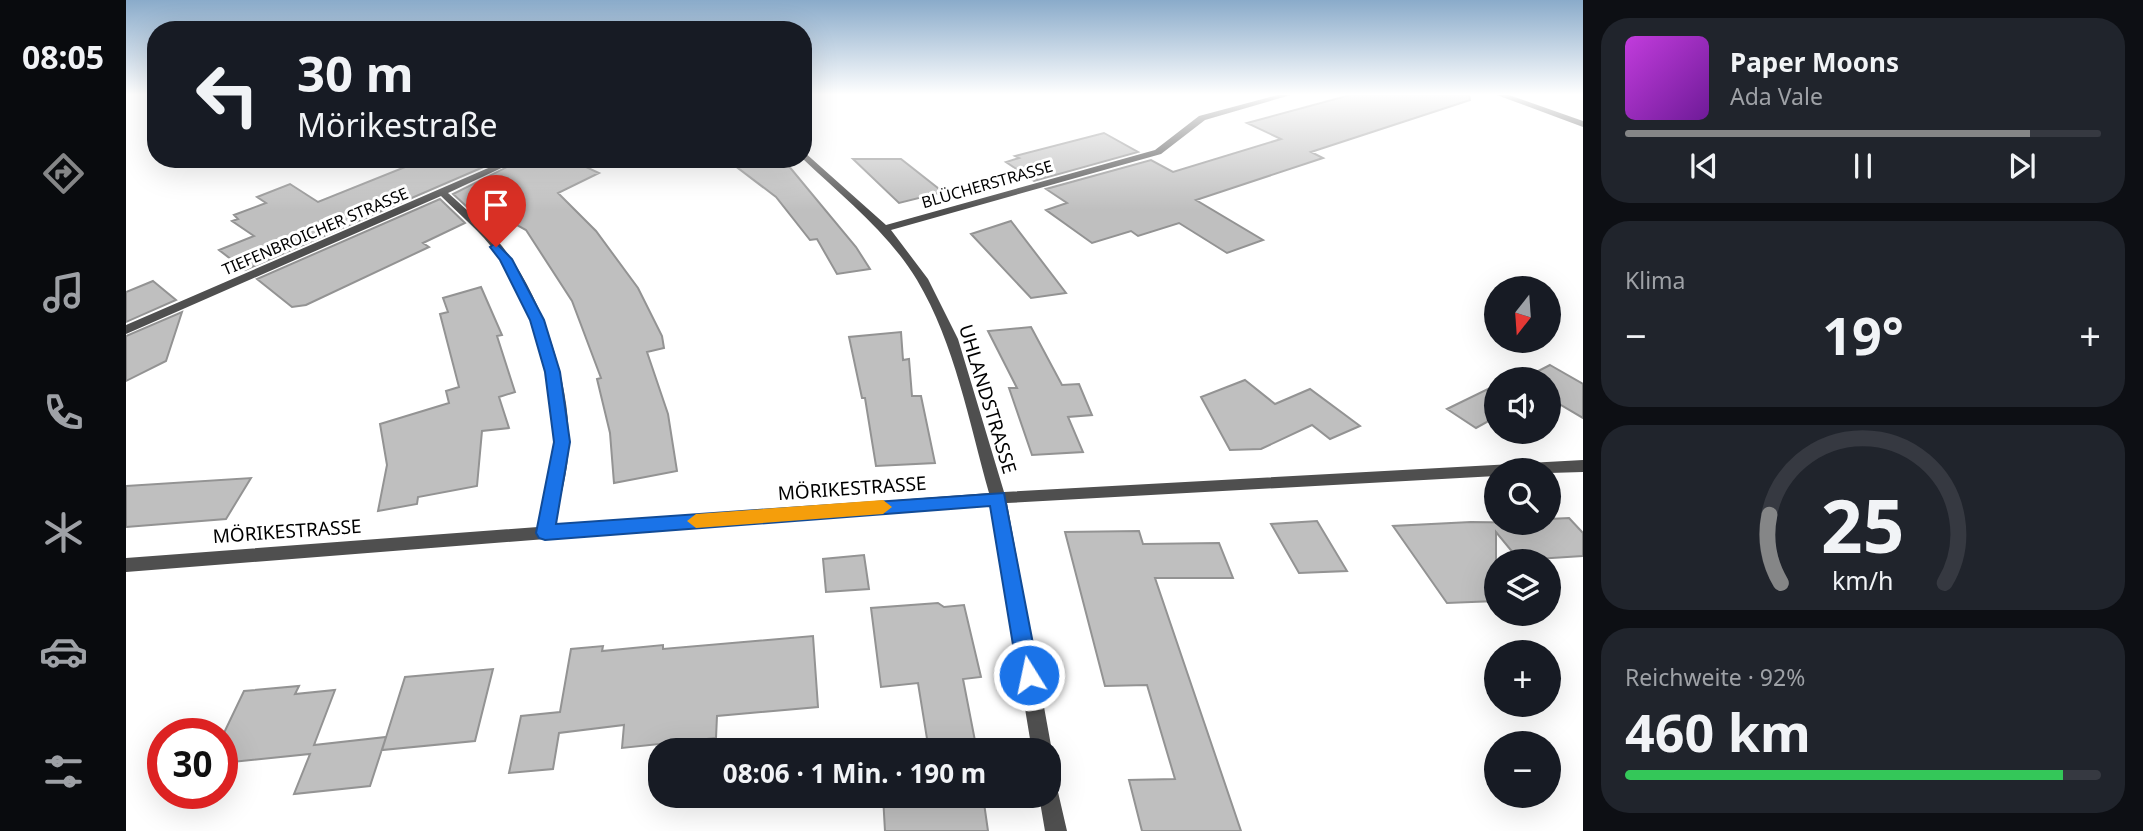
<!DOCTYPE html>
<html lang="de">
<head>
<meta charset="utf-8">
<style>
	body { margin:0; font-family:"Noto Sans",sans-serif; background:#20242c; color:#f1f3f6; height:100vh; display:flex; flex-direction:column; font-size:26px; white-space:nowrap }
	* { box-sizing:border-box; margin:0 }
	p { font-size:23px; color:#9ea1a6 }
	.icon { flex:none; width:38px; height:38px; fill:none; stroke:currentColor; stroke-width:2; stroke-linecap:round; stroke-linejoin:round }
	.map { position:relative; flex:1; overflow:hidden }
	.side { display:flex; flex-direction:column; gap:18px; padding:18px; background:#0d0f14; width:560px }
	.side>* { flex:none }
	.top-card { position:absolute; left:21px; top:21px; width:665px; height:147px; border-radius:28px; box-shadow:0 7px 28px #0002; background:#171b24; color:#f1f3f6; overflow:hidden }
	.needle { width:46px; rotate:197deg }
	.fabs { position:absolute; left:1358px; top:276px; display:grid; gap:14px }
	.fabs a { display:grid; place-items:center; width:77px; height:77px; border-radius:50%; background:#171b24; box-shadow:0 7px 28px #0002; font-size:35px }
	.speed { position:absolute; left:21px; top:718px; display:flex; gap:14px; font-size:35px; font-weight:700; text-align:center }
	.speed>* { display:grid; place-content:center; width:91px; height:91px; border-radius:50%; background:#171b24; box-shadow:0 7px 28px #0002; line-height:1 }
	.speed .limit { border:10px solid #d22; background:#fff; color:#111 }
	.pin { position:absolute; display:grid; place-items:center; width:60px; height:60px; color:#fff; margin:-72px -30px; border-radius:50% 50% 50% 0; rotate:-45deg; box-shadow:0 0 7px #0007 }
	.pin .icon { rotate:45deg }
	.me { position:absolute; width:77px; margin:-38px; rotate:350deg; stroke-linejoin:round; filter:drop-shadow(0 0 5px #0008) }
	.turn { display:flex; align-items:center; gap:24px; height:147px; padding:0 35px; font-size:32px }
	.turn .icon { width:91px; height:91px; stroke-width:2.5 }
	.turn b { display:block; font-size:49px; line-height:60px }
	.big { font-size:52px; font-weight:700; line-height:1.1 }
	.side .widget { flex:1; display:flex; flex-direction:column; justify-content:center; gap:10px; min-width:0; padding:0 24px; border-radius:28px; background:#20242c }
	.side .dial { align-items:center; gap:0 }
	.dial svg { height:182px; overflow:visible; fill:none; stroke:#363941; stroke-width:7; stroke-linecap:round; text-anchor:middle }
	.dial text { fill:#f1f3f6; stroke:none }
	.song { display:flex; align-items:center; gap:21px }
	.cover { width:84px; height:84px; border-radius:10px; background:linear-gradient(135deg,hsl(290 70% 55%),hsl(280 70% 35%)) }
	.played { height:7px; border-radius:4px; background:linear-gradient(90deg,#858687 85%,#363941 85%) }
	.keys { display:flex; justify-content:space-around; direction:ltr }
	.heat { display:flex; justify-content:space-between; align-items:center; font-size:38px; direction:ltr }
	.charge { height:10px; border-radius:5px; background:linear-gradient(90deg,#34c759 92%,#363941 0) }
	.trip { position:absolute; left:522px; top:738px; width:413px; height:70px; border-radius:28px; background:#171b24; box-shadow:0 7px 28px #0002; font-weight:700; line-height:70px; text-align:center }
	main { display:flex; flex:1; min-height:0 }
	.tab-bar { display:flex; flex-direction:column; width:126px; justify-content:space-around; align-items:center; background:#090b0e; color:#9ea1a6 }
	.tab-bar .icon { width:49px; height:49px }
	.tab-bar .current { color:#858687 }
	.tab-bar b { font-size:32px; color:#f1f3f6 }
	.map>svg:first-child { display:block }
	.building { fill:#bfbfbf; stroke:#939393; stroke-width:2 }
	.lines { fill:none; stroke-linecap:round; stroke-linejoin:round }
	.street { fill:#4f4f4f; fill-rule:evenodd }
	.route { fill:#1a73e8; stroke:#114b97; stroke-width:2 }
	.slow { fill:#f59e0b }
	.labels { text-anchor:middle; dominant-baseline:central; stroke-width:6; stroke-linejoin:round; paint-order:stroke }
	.far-street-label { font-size:16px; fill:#000; stroke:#fff }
	.street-label { font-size:19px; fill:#000; stroke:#fff }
</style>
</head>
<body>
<main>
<nav class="tab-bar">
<b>08:05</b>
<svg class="icon current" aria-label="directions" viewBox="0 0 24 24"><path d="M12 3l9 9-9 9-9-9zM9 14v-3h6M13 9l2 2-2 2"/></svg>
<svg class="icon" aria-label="music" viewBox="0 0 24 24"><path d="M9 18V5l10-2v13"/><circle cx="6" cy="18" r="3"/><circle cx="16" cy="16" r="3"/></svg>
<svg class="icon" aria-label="phone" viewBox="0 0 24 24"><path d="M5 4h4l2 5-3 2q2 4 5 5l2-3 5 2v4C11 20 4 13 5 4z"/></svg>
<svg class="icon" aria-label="climate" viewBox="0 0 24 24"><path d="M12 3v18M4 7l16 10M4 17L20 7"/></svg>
<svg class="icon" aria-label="car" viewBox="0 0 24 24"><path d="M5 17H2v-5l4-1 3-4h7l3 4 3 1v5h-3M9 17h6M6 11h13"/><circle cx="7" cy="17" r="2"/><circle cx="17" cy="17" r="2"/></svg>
<svg class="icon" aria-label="filters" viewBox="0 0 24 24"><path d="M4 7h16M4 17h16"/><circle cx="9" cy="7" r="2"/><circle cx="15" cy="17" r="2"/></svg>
</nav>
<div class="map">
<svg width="1457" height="831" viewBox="0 0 1457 831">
	<rect width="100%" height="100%" fill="#fff"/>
	<path class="building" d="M1228 94H1343L1344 100 1185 152 1197 158 1070 200 1137 240 1101 253 1053 223 1012 236 1005 231 966 243 920 210 941 203 920 189 1025 160 1047 172 1155 139 1121 123Z
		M978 133 1012 152 908 181 880 162 893 158 889 156Z
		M299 159H376L119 270 93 250 128 236 106 221 112 219 108 215 140 203 131 197 164 184 192 202Z
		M397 159H443L473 173 432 193 470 231 512 288 536 336 538 348 521 352 542 414 551 471 488 483 484 433 471 379 475 378 446 301 400 230 365 211 352 217 327 194Z
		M600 159H657L730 247 744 269 711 274 691 239 684 240 650 197Z
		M727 159H775L817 192 773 203Z
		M314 199 339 223 297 243 303 247 180 305 166 307 131 279Z
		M885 221 940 293 905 298 845 234Z
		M27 281 50 300 0 322V292Z
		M355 287 376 335 371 336 389 392 373 397 383 428 356 431 351 486 292 497 291 504 252 511 261 465 254 424 323 403 320 391 333 387 314 314 322 312 317 298Z
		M56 312 40 361 0 381V336Z
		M905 327 936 385 953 384 966 415 942 417 957 452 906 455 883 388H891L862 331Z
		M775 332 777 360 783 359 786 396H795L809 463 750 466 739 398H736L723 337Z
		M1424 365 1457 384V418L1423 398V380H1395Z
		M1119 380 1149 404 1184 389 1234 426 1204 439 1186 425 1135 449 1104 450 1075 397Z
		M1370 385V417L1350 428 1321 409Z
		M125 478 100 519 0 527V486Z
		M1443 518 1457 533V556L1393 560 1370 532V601L1321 603 1267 526 1345 522 1423 523V519Z
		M1191 521 1221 571 1173 573 1145 524Z
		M1013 531 1017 544 1093 543 1107 578H1029L1115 831H1016L1003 780 1049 779 1021 685 979 686 939 532Z
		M738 555 743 589 700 592 697 559Z
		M812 603 818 607 838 605 855 677 837 679 851 751H803L792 683 755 687 745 608Z
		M687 636 692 707 591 716 590 738 496 748 498 725 433 733 427 769 383 773 395 716 434 712 445 649 477 646 476 651 537 645V649Z
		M367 669 349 741 256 750 279 677Z
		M173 686 169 694 209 690 188 745 260 737 244 786 168 794 184 754 96 763V737L118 691Z
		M757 796H857L862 831H759Z"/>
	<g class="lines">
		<path class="street" d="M1155 94H1168L1079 120 1035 154 765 230 802 279 832 339 878 492 1457 460V472L1423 473V471H1370V476L881 503 926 751 923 758 922 751H906L865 504 0 572V558L412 527C418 499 428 471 429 442 431 384 405 302 371 254 355 232 334 215 315 196L0 334V325L383 159H395L322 193C341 210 360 226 376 246 415 295 443 378 443 441 443 470 434 498 428 526L863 493C843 422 829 344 791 280 762 232 717 197 677 159V151L760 225 1029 150 1073 116Z
			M1368 94H1380L1457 121V127Z
			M922 776 929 779 941 831H919L913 796H922Z"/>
	</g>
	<linearGradient id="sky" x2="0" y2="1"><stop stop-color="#8aabca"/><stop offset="0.45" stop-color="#fff"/><stop offset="1" stop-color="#fff" stop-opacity="0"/></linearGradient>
	<rect width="1457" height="210" fill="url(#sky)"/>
	<path class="route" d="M370 243 386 259 418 320 434 372 444 442 430 524 878 493 913 675 910 682 903 685 895 682 892 675 864 506 419 540 413 538 410 533 428 442 419 372 404 320 374 260 364 247Z"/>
	<path class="slow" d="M757 500 766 507 757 514 570 528 561 521 570 514Z"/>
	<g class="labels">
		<g class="far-street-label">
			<text transform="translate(861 184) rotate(-16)">BLÜCHERSTRASSE</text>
			<text transform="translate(189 231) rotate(-23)">TIEFENBROICHER STRASSE</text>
		</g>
		<g class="street-label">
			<text transform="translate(862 399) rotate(73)">UHLANDSTRASSE</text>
			<text transform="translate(726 488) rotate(-4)">MÖRIKESTRASSE</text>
			<text transform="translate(161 531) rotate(-4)">MÖRIKESTRASSE</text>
		</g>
	</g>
</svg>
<div class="fabs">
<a><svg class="needle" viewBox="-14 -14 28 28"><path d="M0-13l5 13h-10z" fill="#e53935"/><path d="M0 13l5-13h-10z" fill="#9ea1a6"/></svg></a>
<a><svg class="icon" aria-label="sound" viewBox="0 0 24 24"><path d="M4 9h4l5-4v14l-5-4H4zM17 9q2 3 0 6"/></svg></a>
<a><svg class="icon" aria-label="search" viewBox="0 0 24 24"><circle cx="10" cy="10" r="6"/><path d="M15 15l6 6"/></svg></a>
<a><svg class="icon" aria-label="layers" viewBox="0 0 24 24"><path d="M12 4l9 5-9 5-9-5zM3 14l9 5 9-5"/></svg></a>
<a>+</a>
<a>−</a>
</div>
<div class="speed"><div class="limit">30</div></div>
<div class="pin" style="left:370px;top:247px;background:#d93025"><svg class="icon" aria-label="arrive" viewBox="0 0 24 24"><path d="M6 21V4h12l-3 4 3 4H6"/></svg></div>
<svg class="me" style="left:903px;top:675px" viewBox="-20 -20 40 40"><circle r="17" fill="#1a73e8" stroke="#fff" stroke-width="3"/><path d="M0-11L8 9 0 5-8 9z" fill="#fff"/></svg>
<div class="trip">08:06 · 1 Min. · 190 m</div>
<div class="top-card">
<div class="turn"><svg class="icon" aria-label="left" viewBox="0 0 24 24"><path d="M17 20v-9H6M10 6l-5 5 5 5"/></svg><div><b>30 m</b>Mörikestraße</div></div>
</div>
</div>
<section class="side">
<div class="widget">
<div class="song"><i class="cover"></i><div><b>Paper Moons</b><p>Ada Vale</p></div></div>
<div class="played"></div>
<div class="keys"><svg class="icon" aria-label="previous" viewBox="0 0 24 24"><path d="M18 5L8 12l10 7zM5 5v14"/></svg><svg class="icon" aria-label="pause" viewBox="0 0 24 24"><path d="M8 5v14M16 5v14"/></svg><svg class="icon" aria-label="next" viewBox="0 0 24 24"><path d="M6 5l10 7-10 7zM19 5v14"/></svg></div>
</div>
<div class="widget"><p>Klima</p>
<div class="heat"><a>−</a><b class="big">19°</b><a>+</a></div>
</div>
<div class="widget dial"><svg viewBox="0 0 100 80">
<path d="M14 69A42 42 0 1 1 86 69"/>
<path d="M14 69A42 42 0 0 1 9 39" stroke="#858687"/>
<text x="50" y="56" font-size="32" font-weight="700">25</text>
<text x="50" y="72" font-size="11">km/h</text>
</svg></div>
<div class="widget"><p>Reichweite · 92%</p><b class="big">460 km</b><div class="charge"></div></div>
</section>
</main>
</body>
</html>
